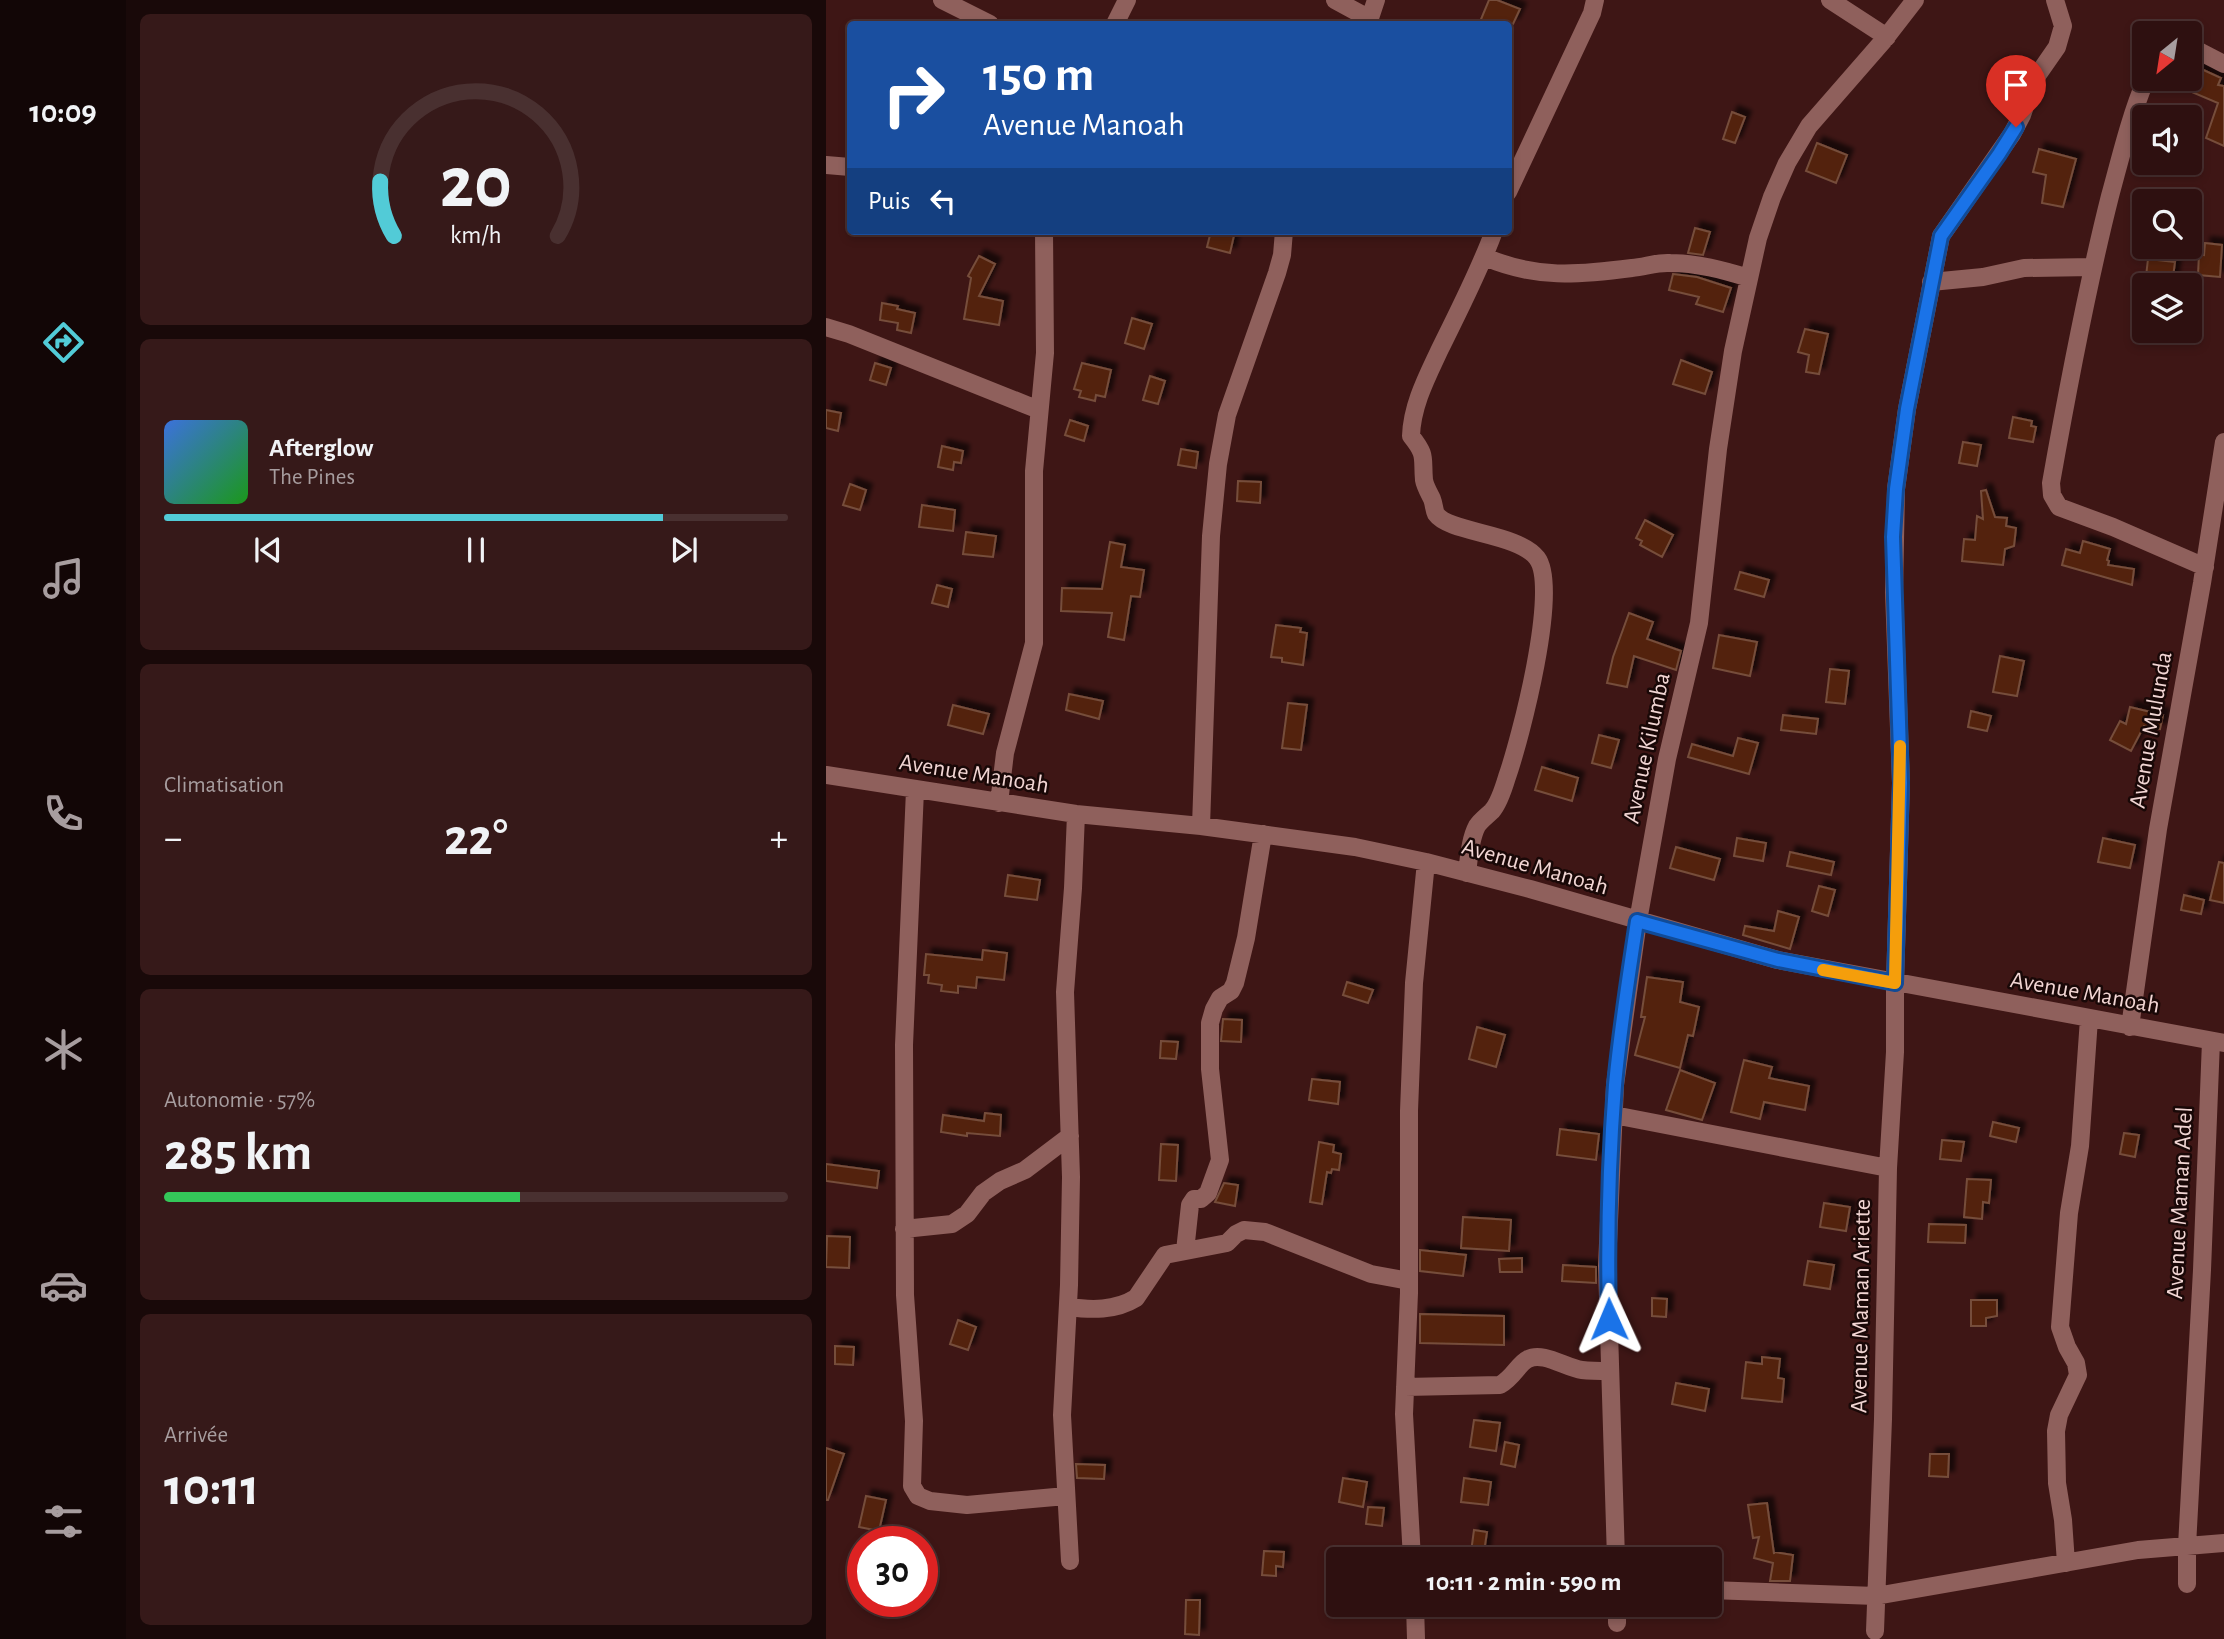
<!DOCTYPE html>
<html lang="fr">
<head>
<meta charset="utf-8">
<style>
	body { margin:0; font-family:"Alegreya Sans",sans-serif; background:#361919; color:#f1f3f6; height:100vh; display:flex; flex-direction:column; font-size:26px; white-space:nowrap }
	* { box-sizing:border-box; margin:0 }
	p { font-size:23px; color:#a79d9f }
	.icon { flex:none; width:38px; height:38px; fill:none; stroke:currentColor; stroke-width:2; stroke-linecap:round; stroke-linejoin:round }
	.map { position:relative; flex:1; overflow:hidden }
	.side { display:flex; flex-direction:column; gap:14px; padding:14px; background:#190909; width:700px }
	.side>* { flex:none }
	.guide { position:absolute; left:21px; top:21px; width:665px; height:214px; border-radius:7px; box-shadow:0 4px 10px #0003,0 0 0 2px #493030; background:#1a4fa0; color:#fff; overflow:hidden }
	.needle { width:46px; rotate:210deg }
	.controls { position:absolute; left:1306px; top:21px; display:grid; gap:14px }
	.controls a { display:grid; place-items:center; width:70px; height:70px; border-radius:7px; background:#2e1010; box-shadow:0 4px 10px #0003,0 0 0 2px #493030; font-size:35px }
	.speed { position:absolute; left:21px; top:1526px; display:flex; gap:14px; font-size:35px; font-weight:700; text-align:center }
	.speed>* { display:grid; place-content:center; width:91px; height:91px; border-radius:50%; background:#2e1010; box-shadow:0 4px 10px #0003,0 0 0 2px #493030; line-height:1 }
	.speed .limit { border:10px solid #d22; background:#fff; color:#111 }
	.pin { position:absolute; display:grid; place-items:center; width:60px; height:60px; color:#fff; margin:-72px -30px; border-radius:50% 50% 50% 0; rotate:-45deg; box-shadow:0 0 7px #0007 }
	.pin .icon { rotate:45deg }
	.me { position:absolute; width:77px; margin:-38px; rotate:359deg; stroke-linejoin:round; filter:drop-shadow(0 0 5px #0008) }
	.turn { display:flex; align-items:center; gap:24px; height:147px; padding:0 21px; font-size:32px }
	.turn .icon { width:91px; height:91px; stroke-width:2.5 }
	.turn b { display:block; font-size:49px; line-height:60px }
	.then { display:flex; align-items:center; height:66px; padding:0 21px; background:#0003; gap:14px; font-size:26px }
	.big { font-size:52px; font-weight:700; line-height:1.1 }
	.side .widget { flex:1; display:flex; flex-direction:column; justify-content:center; gap:10px; min-width:0; padding:0 24px; border-radius:10px; background:#361919 }
	.side .dial { align-items:center; gap:0 }
	.dial svg { height:182px; overflow:visible; fill:none; stroke:#493030; stroke-width:7; stroke-linecap:round; text-anchor:middle }
	.dial text { fill:#f1f3f6; stroke:none }
	.song { display:flex; align-items:center; gap:21px }
	.cover { width:84px; height:84px; border-radius:10px; background:linear-gradient(135deg,hsl(220 70% 55%),hsl(120 70% 35%)) }
	.played { height:7px; border-radius:4px; background:linear-gradient(90deg,#52cbd7 80%,#493030 80%) }
	.keys { display:flex; justify-content:space-around; direction:ltr }
	.heat { display:flex; justify-content:space-between; align-items:center; font-size:38px; direction:ltr }
	.charge { height:10px; border-radius:5px; background:linear-gradient(90deg,#34c759 57%,#493030 0) }
	.trip { position:absolute; left:500px; top:1547px; width:396px; height:70px; border-radius:7px; background:#2e1010; box-shadow:0 4px 10px #0003,0 0 0 2px #493030; font-weight:700; line-height:70px; text-align:center }
	main { display:flex; flex:1; min-height:0 }
	.menu { display:flex; flex-direction:column; width:126px; justify-content:space-around; align-items:center; background:#120606; color:#a79d9f }
	.menu .icon { width:49px; height:49px }
	.menu .current { color:#52cbd7 }
	.menu b { font-size:32px; color:#f1f3f6 }
	.map>svg:first-child { display:block }
	.building { fill:#52240e; stroke:#764d3b; stroke-width:2; filter:url(#shadow) }
	.lines { fill:none; stroke-linecap:round; stroke-linejoin:round }
	.minor { stroke:#8f605c; stroke-width:18 }
	.route-casing { stroke:#114b97; stroke-width:18 }
	.route { stroke:#1a73e8; stroke-width:12 }
	.slow { stroke:#f59e0b; stroke-width:12 }
	.labels { text-anchor:middle; dominant-baseline:central; stroke-width:5; stroke-linejoin:round; paint-order:stroke }
	.street-label { font-size:24px; fill:#f1d5d3; stroke:#190807 }
</style>
</head>
<body>
<main>
<nav class="menu">
<b>10:09</b>
<svg class="icon current" aria-label="directions" viewBox="0 0 24 24"><path d="M12 3l9 9-9 9-9-9zM9 14v-3h6M13 9l2 2-2 2"/></svg>
<svg class="icon" aria-label="music" viewBox="0 0 24 24"><path d="M9 18V5l10-2v13"/><circle cx="6" cy="18" r="3"/><circle cx="16" cy="16" r="3"/></svg>
<svg class="icon" aria-label="phone" viewBox="0 0 24 24"><path d="M5 4h4l2 5-3 2q2 4 5 5l2-3 5 2v4C11 20 4 13 5 4z"/></svg>
<svg class="icon" aria-label="climate" viewBox="0 0 24 24"><path d="M12 3v18M4 7l16 10M4 17L20 7"/></svg>
<svg class="icon" aria-label="car" viewBox="0 0 24 24"><path d="M5 17H2v-5l4-1 3-4h7l3 4 3 1v5h-3M9 17h6M6 11h13"/><circle cx="7" cy="17" r="2"/><circle cx="17" cy="17" r="2"/></svg>
<svg class="icon" aria-label="filters" viewBox="0 0 24 24"><path d="M4 7h16M4 17h16"/><circle cx="9" cy="7" r="2"/><circle cx="15" cy="17" r="2"/></svg>
</nav>
<section class="side">
<div class="widget dial"><svg viewBox="0 0 100 80">
<path d="M14 69A42 42 0 1 1 86 69"/>
<path d="M14 69A42 42 0 0 1 8 45" stroke="#52cbd7"/>
<text x="50" y="56" font-size="32" font-weight="700">20</text>
<text x="50" y="72" font-size="11">km/h</text>
</svg></div>
<div class="widget">
<div class="song"><i class="cover"></i><div><b>Afterglow</b><p>The Pines</p></div></div>
<div class="played"></div>
<div class="keys"><svg class="icon" aria-label="previous" viewBox="0 0 24 24"><path d="M18 5L8 12l10 7zM5 5v14"/></svg><svg class="icon" aria-label="pause" viewBox="0 0 24 24"><path d="M8 5v14M16 5v14"/></svg><svg class="icon" aria-label="next" viewBox="0 0 24 24"><path d="M6 5l10 7-10 7zM19 5v14"/></svg></div>
</div>
<div class="widget"><p>Climatisation</p>
<div class="heat"><a>−</a><b class="big">22°</b><a>+</a></div>
</div>
<div class="widget"><p>Autonomie · 57%</p><b class="big">285 km</b><div class="charge"></div></div>
<div class="widget"><p>Arrivée</p><b class="big">10:11</b></div>
</section>
<div class="map">
<svg width="1398" height="1639" viewBox="0 0 1398 1639">
	<defs>
		<filter id="shadow"><feDropShadow dx="6" dy="-6" stdDeviation="2" flood-color="#0009"/></filter>
	</defs>
	<rect width="100%" height="100%" fill="#3e1615"/>
	<path class="building" d="M663 0H671L694 9 687 24H653Z
		M1371 67 1395 78 1392 85 1398 86V146L1380 138 1392 103 1361 90Z
		M906 112 919 117 909 143 897 139Z
		M991 143 1021 155 1010 183 980 171Z
		M1213 149 1250 159 1237 207 1216 203 1220 175 1207 172Z
		M869 228 884 232 877 255 862 253Z
		M385 231H409L404 253 381 247Z
		M1379 243 1396 245 1394 277 1372 275 1373 254 1378 255Z
		M153 256 169 264 153 296 177 301 173 325 138 319 145 278 142 276Z
		M1322 259 1349 262 1346 285H1319Z
		M847 274 871 277 905 288 897 312 870 304 873 297 843 290Z
		M56 303 72 306 71 309 89 313 85 333 71 330 72 323 54 320Z
		M306 318 326 324 318 349 299 343Z
		M979 329 1002 334 993 374 980 372 983 355 972 352Z
		M855 360 886 372 879 394 847 384Z
		M49 363 65 368 60 385 44 380Z
		M256 363 285 370 279 397 270 395 269 401 253 397 255 391 248 389Z
		M324 376 339 381 332 404 317 400Z
		M0 410 15 413 12 431 0 428Z
		M1187 417 1206 421 1205 426 1210 427 1207 442 1183 438Z
		M244 420 262 426 258 441 239 435Z
		M1137 442 1155 445 1151 466 1133 463Z
		M116 446 137 451 135 463 128 462 127 470 112 467Z
		M355 449 372 452 370 468 352 465Z
		M412 481 435 482 434 503 411 501Z
		M24 484 40 490 34 510 17 505Z
		M1160 490 1169 517 1181 518 1180 526 1190 528 1188 546 1179 549 1177 565 1136 561 1138 539 1149 540 1151 516 1157 519 1155 491Z
		M96 505 129 510 127 531 93 527Z
		M819 520 847 535 836 557 814 545 816 541 810 538Z
		M140 532 170 536 167 557 137 554Z
		M1257 541 1284 549 1281 560 1283 561 1282 565 1308 569 1306 585 1236 565 1240 549 1254 553Z
		M284 542 299 545 295 567 318 570 314 597 305 596 298 640 282 637 286 613 235 611 236 588 276 589Z
		M914 572 943 580 938 597 909 589Z
		M111 585 126 589 122 607 106 603Z
		M803 613 827 622 821 639 855 651 850 670 808 656 801 687 781 683 787 657Z
		M450 625 475 628 474 632 481 633 477 665 456 662V658L445 657Z
		M893 635 931 642 924 676 887 668Z
		M1174 656 1198 661 1191 696 1167 692Z
		M1004 669 1023 671 1019 704 1000 702Z
		M243 694 277 701 273 719 240 710Z
		M462 703 481 705 475 750 456 748Z
		M127 705 163 714 157 734 122 725Z
		M1304 707 1337 715 1334 729 1318 726 1305 751 1284 740 1294 721 1300 724Z
		M1145 711 1165 716 1161 731 1142 727Z
		M957 715 992 719 990 734 955 730Z
		M773 735 793 740 785 768 766 763Z
		M912 738 932 743 923 774 862 757 866 744 907 756Z
		M716 767 752 778 746 801 709 790Z
		M911 838 940 843 937 861 908 856Z
		M1277 838 1309 845 1304 868 1272 862Z
		M850 847 894 859 888 880 844 868Z
		M964 852 1008 862 1005 875 961 866Z
		M1393 862 1398 863V903L1384 900Z
		M182 875 214 880 211 900 179 896Z
		M993 886 1009 890 1002 916 986 911Z
		M1358 895 1378 900 1375 914 1355 910Z
		M952 911 973 917 964 949 917 935 919 926 948 931Z
		M157 950 181 953 178 980 151 977 150 988 132 986V993L115 991 116 985 102 983 103 975H98L100 954 156 960Z
		M821 977 857 982 854 1002 873 1007 867 1036 862 1035 854 1068 809 1055 819 1017H815Z
		M521 982 547 990 542 1003 517 995Z
		M397 1019 416 1020 415 1042 395 1041Z
		M651 1027 679 1035 670 1067 643 1059Z
		M335 1041 352 1042 350 1059 334 1058Z
		M918 1060 946 1067 943 1078 983 1086 979 1110 938 1102 934 1119 905 1112Z
		M854 1070 889 1083 876 1120 840 1110Z
		M486 1079 514 1082 512 1104 483 1100Z
		M159 1113 175 1115 174 1136 141 1133V1136L115 1132 117 1115 158 1121Z
		M1167 1122 1193 1128 1190 1142 1164 1136Z
		M734 1129 773 1134 770 1160 731 1155Z
		M1298 1133 1313 1135 1309 1157 1294 1154Z
		M1116 1140 1138 1142 1135 1161 1114 1159Z
		M493 1142 508 1145 507 1152 515 1154 513 1170 506 1169 505 1173 501 1172 496 1204 484 1202Z
		M335 1144 352 1145 350 1181 333 1180Z
		M0 1164 53 1171 51 1188 0 1181Z
		M1141 1179 1165 1180 1163 1203 1157 1202 1156 1219 1138 1217Z
		M398 1183 412 1185 409 1206 389 1202Z
		M998 1203 1024 1207 1020 1231 994 1227Z
		M637 1217 685 1220 683 1251 635 1248Z
		M1103 1224 1140 1225 1139 1243 1102 1242Z
		M1 1236 24 1237 23 1268 0 1267Z
		M594 1250 640 1255 637 1276 594 1271Z
		M696 1258V1272H674L673 1259Z
		M982 1261 1008 1265 1004 1289 978 1285Z
		M737 1265 770 1267V1283L736 1281Z
		M826 1298 841 1299 840 1317 826 1316Z
		M1145 1300H1171V1316L1160 1318V1326H1145Z
		M594 1314 678 1316V1345L594 1343Z
		M132 1320 150 1327 142 1350 124 1344Z
		M9 1346 28 1347 27 1365 9 1364Z
		M936 1357 954 1359 952 1378 958 1379 956 1402 916 1398 920 1362 936 1364Z
		M850 1383 883 1389 879 1411 846 1404Z
		M648 1420 674 1423 670 1451 644 1447Z
		M679 1442 693 1445 689 1467 675 1464Z
		M0 1448 18 1454 2 1500H0Z
		M1104 1454H1123L1122 1477 1103 1476Z
		M250 1464 279 1465 278 1479 251 1478Z
		M517 1478 541 1482 537 1507 513 1502Z
		M638 1478 665 1482 662 1505 635 1502Z
		M40 1496 60 1500 53 1531 33 1527Z
		M941 1503 948 1554V1552L967 1555 964 1581H944L947 1563 928 1558 933 1537 927 1538 922 1505Z
		M542 1507 558 1508 556 1526 540 1524Z
		M648 1530 661 1532 657 1559H644Z
		M438 1551 458 1552 457 1567 450 1566V1576L436 1575Z
		M360 1600H374L373 1635 359 1634Z"/>
	<g class="lines">
		<path class="minor" d="M116 0 164 24
			M509 0 544 19
			M1004 0 1061 37
			M289 24 301 0
			M542 24 550 0
			M1363 46 1398 64
			M1320 79C1304 117 1295 156 1284 196 1260 291 1242 387 1225 483L1226 495 1233 507 1287 527 1379 567
			M0 165 24 167
			M682 192 766 13 769 0
			M659 257C710 279 752 275 806 268 819 267 831 262 844 263 871 263 897 270 923 278
			M1105 282 1157 277 1198 268 1267 267
			M0 327 23 334 213 410
			M0 775 250 814 375 826 529 847 600 862 704 889 952 960 1398 1043
			M89 790 78 1045 79 1295 88 1421 86 1486 92 1496 104 1501 141 1505 240 1496
			M173 803 179 753 208 643V471L219 353 218 231
			M375 826 385 536 392 464 401 415 451 273 456 255 458 231
			M641 873C643 858 644 839 651 826 655 820 661 816 666 811 673 803 678 787 681 777 694 740 734 588 711 558 692 533 623 533 610 514 608 510 608 504 606 499 603 493 599 486 598 480 596 457 601 456 585 436 586 405 601 377 614 349 633 310 653 272 668 231
			M1304 1027 1332 829 1376 583 1398 442
			M788 1115 1062 1168
			M78 1229 126 1224 141 1214 157 1193 174 1181 199 1170 244 1136
			M359 1251 364 1205 368 1199H375L382 1193 394 1160 384 1069V1023L388 1009 394 998 405 991 409 983 420 938 437 834
			M242 1307C265 1310 289 1311 310 1298L339 1255 401 1243 410 1234 418 1230 439 1232 545 1274 583 1281
			M579 1387 674 1385C688 1377 692 1364 702 1359 717 1351 740 1368 756 1370 765 1371 774 1371 784 1371
			M586 1559 578 1414 583 1293V1111L588 983 600 862
			M790 1559 781 1266 789 1085 812 921 841 759 873 623 892 449 907 351 932 238 946 197 961 163 983 126 1058 40 1089 0
			M244 1561 236 1415 243 1285 245 1177 239 992 247 888 250 814
			M1240 1563 1237 1520 1231 1483 1230 1431 1233 1415 1252 1375 1250 1363 1241 1347 1234 1327 1243 1213 1254 1146 1263 1019
			M1361 1584V1546L1376 1270 1385 1041
			M884 1590 1050 1596 1312 1550 1398 1543
			M589 1605 590 1639
			M791 1605V1623
			M1049 1631 1057 1419 1062 1168 1069 1052V983L1075 783 1068 592 1070 489 1081 409 1115 236 1186 134 1196 115 1208 80 1231 47 1237 26 1229 0"/>
	</g>
	<g class="lines">
		<defs>
			<path id="route" d="M783 1319C781 1241 783 1162 789 1085 794 1030 803 975 811 921L952 960 1069 983 1075 783 1067 537 1070 489 1081 409 1115 236 1173 154 1190 127"/>
		</defs>
		<use href="#route" class="route-casing"/>
		<use href="#route" class="route"/>
		<path class="slow" d="M997 970 1069 983 1074 746"/>
	</g>
	<g class="labels">
		<g class="street-label">
			<text transform="translate(1325 730) rotate(-80)">Avenue Mulunda</text>
			<text transform="translate(821 748) rotate(-78)">Avenue Kilumba</text>
			<text transform="translate(148 774) rotate(9)">Avenue Manoah</text>
			<text transform="translate(709 867) rotate(16)">Avenue Manoah</text>
			<text transform="translate(1259 993) rotate(10)">Avenue Manoah</text>
			<text transform="translate(1354 1203) rotate(-87)">Avenue Maman Adel</text>
			<text transform="translate(1035 1306) rotate(-89)">Avenue Maman Ariette</text>
		</g>
	</g>
</svg>
<div class="controls">
<a><svg class="needle" viewBox="-14 -14 28 28"><path d="M0-13l5 13h-10z" fill="#e53935"/><path d="M0 13l5-13h-10z" fill="#a79d9f"/></svg></a>
<a><svg class="icon" aria-label="sound" viewBox="0 0 24 24"><path d="M4 9h4l5-4v14l-5-4H4zM17 9q2 3 0 6"/></svg></a>
<a><svg class="icon" aria-label="search" viewBox="0 0 24 24"><circle cx="10" cy="10" r="6"/><path d="M15 15l6 6"/></svg></a>
<a><svg class="icon" aria-label="layers" viewBox="0 0 24 24"><path d="M12 4l9 5-9 5-9-5zM3 14l9 5 9-5"/></svg></a>
</div>
<div class="speed"><div class="limit">30</div></div>
<div class="pin" style="left:1190px;top:127px;background:#d93025"><svg class="icon" aria-label="arrive" viewBox="0 0 24 24"><path d="M6 21V4h12l-3 4 3 4H6"/></svg></div>
<svg class="me" style="left:783px;top:1319px" viewBox="-20 -20 40 40"><path d="M0-17L14 15 0 8-14 15z" fill="#1a73e8" stroke="#fff" stroke-width="4"/></svg>
<div class="trip">10:11 · 2 min · 590 m</div>
<div class="guide">
<div class="turn"><svg class="icon" aria-label="right" viewBox="0 0 24 24"><path d="M7 20v-9h11M14 6l5 5-5 5"/></svg><div><b>150 m</b>Avenue Manoah</div></div>
<div class="then">Puis<svg class="icon" aria-label="left" viewBox="0 0 24 24"><path d="M17 20v-9H6M10 6l-5 5 5 5"/></svg></div>
</div>
</div>
</main>
</body>
</html>
